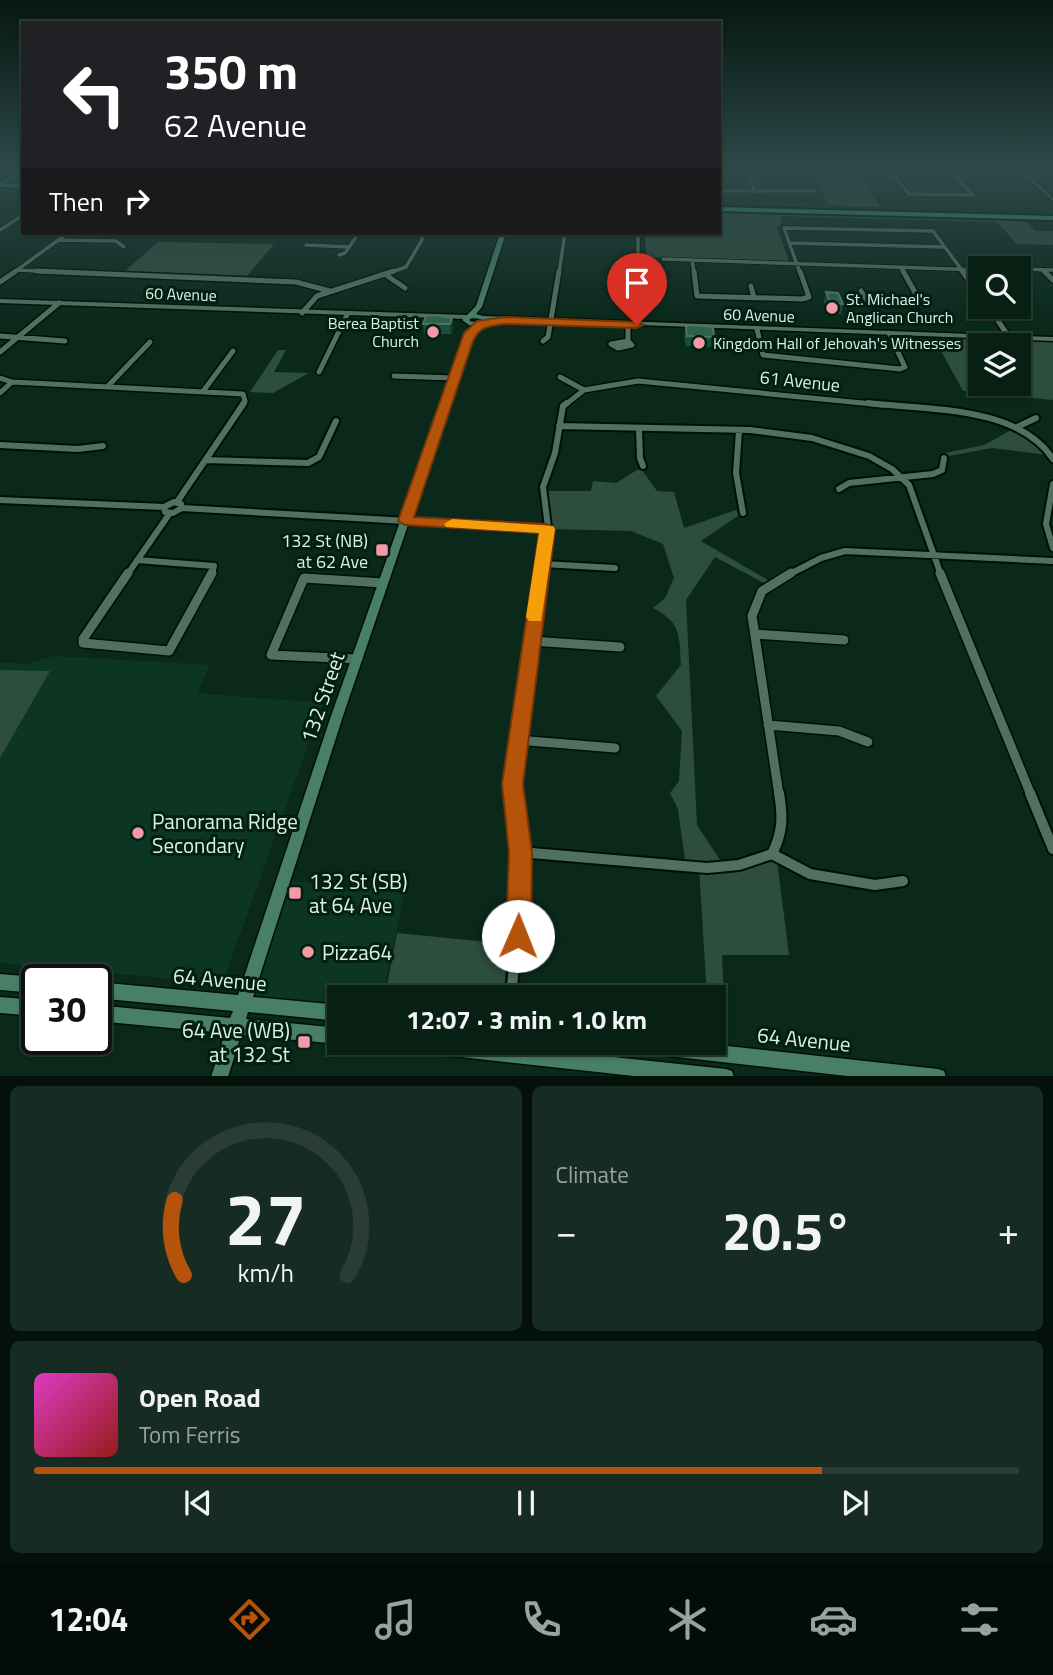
<!DOCTYPE html>
<html lang="en">
<head>
<meta charset="utf-8">
<style>
	body { margin:0; font-family:"Titillium Web",sans-serif; background:#162c22; color:#f1f3f6; height:100vh; display:flex; flex-direction:column; font-size:26px; white-space:nowrap }
	* { box-sizing:border-box; margin:0 }
	p { font-size:23px; color:#98a2a0 }
	.icon { flex:none; width:38px; height:38px; fill:none; stroke:currentColor; stroke-width:2; stroke-linecap:round; stroke-linejoin:round }
	.map { position:relative; height:1076px; overflow:hidden }
	.sheet { display:flex; flex-direction:column; gap:10px; padding:10px; background:#04110b; flex:1 }
	.sheet>* { flex:none }
	.hud { position:absolute; left:21px; top:21px; width:700px; height:214px; border-radius:0px; box-shadow:0 2px 5px #0004,0 0 0 2px #293d34; background:#202124; color:#fff; overflow:hidden }
	.buttons { position:absolute; left:968px; top:256px; display:grid; gap:14px }
	.buttons a { display:grid; place-items:center; width:63px; height:63px; border-radius:0px; background:#081f14; box-shadow:0 2px 5px #0004,0 0 0 2px #293d34; font-size:35px }
	.speed { position:absolute; left:21px; top:964px; display:flex; gap:14px; font-size:35px; font-weight:700; text-align:center }
	.speed>* { display:grid; place-content:center; width:91px; height:91px; border-radius:50%; background:#081f14; box-shadow:0 2px 5px #0004,0 0 0 2px #293d34; line-height:1 }
	.speed .limit { border:4px solid #111; border-radius:10px; background:#fff; color:#111 }
	.pin { position:absolute; display:grid; place-items:center; width:60px; height:60px; color:#fff; margin:-72px -30px; border-radius:50% 50% 50% 0; rotate:-45deg; box-shadow:0 0 7px #0007 }
	.pin .icon { rotate:45deg }
	.me { position:absolute; width:77px; margin:-38px; rotate:1deg; stroke-linejoin:round; filter:drop-shadow(0 0 5px #0008) }
	.turn { display:flex; align-items:center; gap:24px; height:147px; padding:0 28px; font-size:32px }
	.turn .icon { width:91px; height:91px; stroke-width:2.5 }
	.turn b { display:block; font-size:49px; line-height:60px }
	.then { display:flex; align-items:center; height:66px; padding:0 28px; background:#0003; gap:14px; font-size:26px }
	.big { font-size:52px; font-weight:700; line-height:1.1 }
	.sheet .tile { flex:1; display:flex; flex-direction:column; justify-content:center; gap:10px; min-width:0; padding:0 24px; border-radius:10px; background:#162c22 }
	.sheet .dial { align-items:center; gap:0 }
	.dial svg { height:182px; overflow:visible; fill:none; stroke:#293d34; stroke-width:7; stroke-linecap:round; text-anchor:middle }
	.dial text { fill:#f1f3f6; stroke:none }
	.song { display:flex; align-items:center; gap:21px }
	.cover { width:84px; height:84px; border-radius:10px; background:linear-gradient(135deg,hsl(310 70% 55%),hsl(0 70% 35%)) }
	.played { height:7px; border-radius:4px; background:linear-gradient(90deg,#b45309 80%,#293d34 80%) }
	.keys { display:flex; justify-content:space-around; direction:ltr }
	.heat { display:flex; justify-content:space-between; align-items:center; font-size:38px; direction:ltr }
	.sheet .tiles { flex:1; display:grid; gap:10px; grid-template-columns:1fr 1fr }
	.tile:last-child { grid-column:span 2 }
	.trip { position:absolute; left:327px; top:985px; width:399px; height:70px; border-radius:0px; background:#081f14; box-shadow:0 2px 5px #0004,0 0 0 2px #293d34; font-weight:700; line-height:70px; text-align:center }
	.menu { display:flex; height:112px; justify-content:space-around; align-items:center; background:#030c08; color:#98a2a0 }
	.menu .icon { width:49px; height:49px }
	.menu .selected { color:#b45309 }
	.menu b { font-size:32px; color:#f1f3f6 }
	.map>svg:first-child { display:block }
	.built { fill:#0c3524 }
	.green { fill:#2d4d3d; fill-rule:evenodd }
	.lines { fill:none; stroke-linecap:round; stroke-linejoin:round }
	.minor-far4-casing { stroke:#001007; stroke-width:5 }
	.minor-far3-casing { stroke:#001007; stroke-width:8 }
	.minor-far2-casing { stroke:#001007; stroke-width:10 }
	.minor-far1-casing { stroke:#001007; stroke-width:12 }
	.minor-casing { stroke:#001007; stroke-width:14 }
	.tertiary-casing { stroke:#001007; stroke-width:3 }
	.secondary-casing { stroke:#001007; stroke-width:3 }
	.trunk-casing { stroke:#001007; stroke-width:4 }
	.minor-far4 { stroke:#517160; stroke-width:3.5 }
	.minor-far3 { stroke:#517160; stroke-width:5 }
	.minor-far2 { stroke:#517160; stroke-width:6 }
	.minor-far1 { stroke:#517160; stroke-width:9 }
	.minor { stroke:#517160; stroke-width:10 }
	.tertiary { fill:#517160; fill-rule:evenodd }
	.secondary { fill:#487f66; fill-rule:evenodd }
	.trunk { fill:#39966f; fill-rule:evenodd }
	.wall { fill:#194f3a }
	.shaded-wall { fill:#0a3926 }
	.building { fill:#2e604c; stroke:#4a7764; stroke-width:2 }
	.route { fill:#b45309; stroke:#753606; stroke-width:2 }
	.slow { fill:#f59e0b }
	.poi-dot { fill:#f49aa6; stroke:#011f12; stroke-width:2.5 }
	.labels { text-anchor:middle; dominant-baseline:central; stroke-width:6; stroke-linejoin:round; paint-order:stroke }
	.far-street-label { font-size:16px; fill:#deefe5; stroke:#011f12 }
	.far-poi-label { font-size:16px; fill:#deefe5; stroke:#011f12; text-anchor:start }
	.street-label { font-size:18px; fill:#deefe5; stroke:#011f12 }
	.poi-label { font-size:18px; fill:#deefe5; stroke:#011f12; text-anchor:end }
	.near-street-label { font-size:21px; fill:#deefe5; stroke:#011f12 }
	.near-poi-label { font-size:21px; fill:#deefe5; stroke:#011f12; text-anchor:start }
</style>
</head>
<body>
<div class="map">
<svg width="1053" height="1077" viewBox="0 0 1053 1077">
	<rect width="100%" height="100%" fill="#0a291b"/>
	<path class="built" d="M54 656 210 665 197 693 323 703 225 976 217 983 0 963V662L27 664Z
		M292 881 405 893 382 997 340 998 339 1009 250 1000Z"/>
	<path class="green" d="M812 169 827 170 831 178 862 179 881 207 719 203 828 205Z
		M778 211 1024 220 1035 231H1053V245L1017 244 997 222 780 216 782 224 777 227 789 261 646 257 645 233H719V212Z
		M158 242 274 244 247 276 125 271Z
		M934 338 1053 341V400L963 391ZM980 345H1018V383H980Z
		M278 350H286L274 372 309 373 273 393 250 392Z
		M1015 428 1031 437 1048 455 992 448 949 456 945 453 984 445Z
		M637 470H642L657 491 674 492 684 528 736 510 739 515 701 541 768 580 764 583 715 557 686 600 697 825 720 860 708 862 685 860 678 809 670 793 679 781 682 731 656 696 681 665C679 635 682 623 653 608L665 598 674 578 663 544 631 531 550 529 546 491H591L593 481 616 483Z
		M0 670 50 671 0 758Z
		M771 858 777 861 789 955H722L726 1050 710 1048V1043H714V998L707 997 699 867Z
		M397 933 507 944 504 997H385Z"/>
	<g class="lines">
		<defs>
			<path id="minor-far4" d="M746 169 755 192
				M948 169 973 195
				M892 173 909 194 973 195
				M719 191H815
				M0 230 23 215
				M59 240 116 241 124 247
				M789 243 943 247
				M306 245 349 247
				M339 255 345 253 359 233
				M663 259 980 270
				M692 260 694 273
				M901 268 904 273
				M1018 269 1053 270
				M17 270 77 273
				M1043 270 1046 273
				M13 273 68 233
				M389 273 406 267 422 240V233
				M559 273 565 233
				M638 273V233
				M800 273 784 228 933 231 964 273"/>
			<path id="minor-far3" d="M36 271 296 282 330 291
				M694 271 697 296 802 299 809 297 800 271
				M962 271 980 295
				M1044 271 1053 280
				M386 275 405 288
				M0 282 16 271
				M751 286 754 298
				M861 291 869 304 922 305 903 271
				M988 306 1009 337
				M302 313 317 296 394 271
				M628 325V341
				M637 325 638 271
				M757 329 763 355 900 369 905 367 889 333
				M0 336 65 341
				M543 341 548 337 559 271
				M628 341 632 345 618 348 611 344Z
				M0 352 59 303
				M319 372 347 315
				M394 376 454 378
				M560 377 584 390
				M0 378 12 382 243 394 245 401 242 405
				M108 386 150 342
				M204 390 233 351
				M0 393 12 382
				M565 405 584 390 638 381 883 405"/>
			<path id="minor-far2" d="M868 403C925 410 1018 405 1053 459
				M559 426 750 430 812 438 869 456 892 469 909 485 941 575
				M1017 427 1036 418
				M639 429 640 458 643 466
				M739 431 736 473 743 513
				M0 445 78 449 103 446
				M206 460 308 463 319 457 336 421
				M1053 484 1046 524 1053 548
				M839 489 849 483 933 474 942 470 944 458
				M0 500 164 507
				M174 502 181 504 182 508 173 513 165 512 164 507Z
				M177 502 244 403
				M182 508 547 529
				M137 560 214 566 211 575
				M543 564 615 568
				M127 575 170 513
				M541 575 548 527 543 487 555 453 563 406 567 403
				M788 575 821 558 845 551 1053 561"/>
			<path id="minor-far1" d="M128 573 83 639V643L169 651 212 573
				M940 573 1031 795
				M755 634 844 640
				M531 641 620 647
				M358 659 271 655 304 578 383 583
				M768 725 839 731 868 742
				M517 740 615 748
				M514 795V769L541 573
				M779 795 752 616 762 591 791 573"/>
			<path id="minor" d="M1030 793 1053 849
				M520 852 707 868 739 865 772 854 810 874 875 885 903 881
				M772 854C783 832 783 817 779 793
				M511 998 521 887 514 793"/>
			<path id="tertiary" d="M1017 169H1022L1053 198V201Z
				M23 170V173L0 185V182Z
				M0 299 466 315 469 317 466 319 0 303Z
				M485 316 1053 337V341L483 319 482 318Z"/>
			<path id="secondary" d="M500 233H506L482 307 476 314 487 317V322L473 334 343 716 253 997 340 1005V1021L248 1012 246 1019 340 1028V1043H343L340 1044 241 1035 228 1077H211L225 1033 96 1021V1005L230 1018 233 1011 96 998V982L238 995 331 716 467 333 474 326 469 325 462 320 476 306ZM472 318 481 319V320L472 322 469 320Z
				M0 974 37 977 43 980H37V993L0 990Z
				M0 997 37 1000V1016L0 1013Z
				M398 1043H483L726 1069 732 1071 734 1077H643L406 1051 400 1049Z
				M616 1043H700L938 1069 944 1071 946 1077H856L624 1051 618 1049Z"/>
			<path id="trunk" d="M0 183 23 184V188L0 187Z
				M719 207 1053 216V220L719 211Z"/>
		</defs>
		<use href="#minor-far4" class="minor-far4-casing"/>
		<use href="#minor-far3" class="minor-far3-casing"/>
		<use href="#minor-far2" class="minor-far2-casing"/>
		<use href="#minor-far1" class="minor-far1-casing"/>
		<use href="#minor" class="minor-casing"/>
		<use href="#tertiary" class="tertiary-casing"/>
		<use href="#secondary" class="secondary-casing"/>
		<use href="#trunk" class="trunk-casing"/>
		<use href="#minor-far4" class="minor-far4"/>
		<use href="#minor-far3" class="minor-far3"/>
		<use href="#minor-far2" class="minor-far2"/>
		<use href="#minor-far1" class="minor-far1"/>
		<use href="#minor" class="minor"/>
		<use href="#tertiary" class="tertiary"/>
		<use href="#secondary" class="secondary"/>
		<use href="#trunk" class="trunk"/>
	</g>
	<path class="wall" d="M826 292 843 304 841 314H828L824 302Z
		M452 318 453 328 451 334H424L423 324Z
		M686 327 714 337 712 347 686 346 684 337Z"/>
	<path class="shaded-wall" d="M452 318 453 328 451 334 450 324Z"/>
	<path class="building" d="M826 292 838 293 843 304H831Z
		M436 315 452 318 450 324H423L426 316Z
		M689 325 713 327 714 337 687 336 686 327Z"/>
	<linearGradient id="sky" x2="0" y2="1"><stop stop-color="#06170f"/><stop offset="0.53" stop-color="#2d494a"/><stop offset="1" stop-color="#2d494a" stop-opacity="0"/></linearGradient>
	<rect width="1053" height="320" fill="url(#sky)"/>
	<path class="route" d="M505 317 637 322 643 325 637 328 505 324C488 326 478 327 472 344L414 517 547 524 555 529 523 784 532 852 531 936 527 945 518 948 509 945 506 936 509 852 502 784 539 533 405 525 398 521 464 333 477 321Z"/>
	<path class="slow" d="M452 519 553 526 555 529 541 621H529L526 617 539 533 446 527 444 524Z"/>
	<g class="poi-dot">
		<circle cx="832" cy="308" r="7"/>
		<circle cx="433" cy="332" r="7"/>
		<circle cx="699" cy="343" r="7"/>
		<rect x="375" y="543" width="14" height="14" rx="3.5"/>
		<circle cx="138" cy="833" r="7"/>
		<rect x="288" y="886" width="14" height="14" rx="3.5"/>
		<circle cx="308" cy="952" r="7"/>
		<rect x="297" y="1035" width="14" height="14" rx="3.5"/>
	</g>
	<g class="labels">
		<g class="far-street-label">
			<text transform="translate(181 294) rotate(2)">60 Avenue</text>
			<text transform="translate(759 315) rotate(2)">60 Avenue</text>
		</g>
		<g class="far-poi-label">
			<text x="846" y="299">St. Michael's<tspan x="846" dy="18">Anglican Church</tspan></text>
			<text x="419" y="323" text-anchor="end">Berea Baptist<tspan x="419" dy="18">Church</tspan></text>
			<text x="713" y="343">Kingdom Hall of Jehovah's Witnesses</text>
		</g>
		<g class="street-label">
			<text transform="translate(800 381) rotate(6)">61 Avenue</text>
		</g>
		<g class="poi-label">
			<text x="368" y="540">132 St (NB)<tspan x="368" dy="21">at 62 Ave</tspan></text>
		</g>
		<g class="near-street-label">
			<text transform="translate(322 697) rotate(-71)">132 Street</text>
			<text transform="translate(220 979) rotate(5)">64 Avenue</text>
			<text transform="translate(804 1039) rotate(6)">64 Avenue</text>
		</g>
		<g class="near-poi-label">
			<text x="152" y="821">Panorama Ridge<tspan x="152" dy="24">Secondary</tspan></text>
			<text x="309" y="881">132 St (SB)<tspan x="309" dy="24">at 64 Ave</tspan></text>
			<text x="322" y="952">Pizza64</text>
			<text x="290" y="1030" text-anchor="end">64 Ave (WB)<tspan x="290" dy="24">at 132 St</tspan></text>
		</g>
	</g>
</svg>
<div class="buttons">
<a><svg class="icon" aria-label="search" viewBox="0 0 24 24"><circle cx="10" cy="10" r="6"/><path d="M15 15l6 6"/></svg></a>
<a><svg class="icon" aria-label="layers" viewBox="0 0 24 24"><path d="M12 4l9 5-9 5-9-5zM3 14l9 5 9-5"/></svg></a>
</div>
<div class="speed"><div class="limit">30</div></div>
<div class="pin" style="left:637px;top:325px;background:#d93025"><svg class="icon" aria-label="arrive" viewBox="0 0 24 24"><path d="M6 21V4h12l-3 4 3 4H6"/></svg></div>
<svg class="me" style="left:518px;top:936px" viewBox="-20 -20 40 40"><circle r="19" fill="#fff"/><path d="M0-13L10 11 0 6-10 11z" fill="#b45309"/></svg>
<div class="trip">12:07 · 3 min · 1.0 km</div>
<div class="hud">
<div class="turn"><svg class="icon" aria-label="left" viewBox="0 0 24 24"><path d="M17 20v-9H6M10 6l-5 5 5 5"/></svg><div><b>350 m</b>62 Avenue</div></div>
<div class="then">Then<svg class="icon" aria-label="right" viewBox="0 0 24 24"><path d="M7 20v-9h11M14 6l5 5-5 5"/></svg></div>
</div>
</div>
<section class="sheet">
<div class="tiles">
<div class="tile dial"><svg viewBox="0 0 100 80">
<path d="M14 69A42 42 0 1 1 86 69"/>
<path d="M14 69A42 42 0 0 1 10 36" stroke="#b45309"/>
<text x="50" y="56" font-size="32" font-weight="700">27</text>
<text x="50" y="72" font-size="11">km/h</text>
</svg></div>
<div class="tile"><p>Climate</p>
<div class="heat"><a>−</a><b class="big">20.5°</b><a>+</a></div>
</div>
<div class="tile">
<div class="song"><i class="cover"></i><div><b>Open Road</b><p>Tom Ferris</p></div></div>
<div class="played"></div>
<div class="keys"><svg class="icon" aria-label="previous" viewBox="0 0 24 24"><path d="M18 5L8 12l10 7zM5 5v14"/></svg><svg class="icon" aria-label="pause" viewBox="0 0 24 24"><path d="M8 5v14M16 5v14"/></svg><svg class="icon" aria-label="next" viewBox="0 0 24 24"><path d="M6 5l10 7-10 7zM19 5v14"/></svg></div>
</div>
</div>
</section>
<nav class="menu">
<b>12:04</b>
<svg class="icon selected" aria-label="directions" viewBox="0 0 24 24"><path d="M12 3l9 9-9 9-9-9zM9 14v-3h6M13 9l2 2-2 2"/></svg>
<svg class="icon" aria-label="music" viewBox="0 0 24 24"><path d="M9 18V5l10-2v13"/><circle cx="6" cy="18" r="3"/><circle cx="16" cy="16" r="3"/></svg>
<svg class="icon" aria-label="phone" viewBox="0 0 24 24"><path d="M5 4h4l2 5-3 2q2 4 5 5l2-3 5 2v4C11 20 4 13 5 4z"/></svg>
<svg class="icon" aria-label="climate" viewBox="0 0 24 24"><path d="M12 3v18M4 7l16 10M4 17L20 7"/></svg>
<svg class="icon" aria-label="car" viewBox="0 0 24 24"><path d="M5 17H2v-5l4-1 3-4h7l3 4 3 1v5h-3M9 17h6M6 11h13"/><circle cx="7" cy="17" r="2"/><circle cx="17" cy="17" r="2"/></svg>
<svg class="icon" aria-label="filters" viewBox="0 0 24 24"><path d="M4 7h16M4 17h16"/><circle cx="9" cy="7" r="2"/><circle cx="15" cy="17" r="2"/></svg>
</nav>
</body>
</html>
